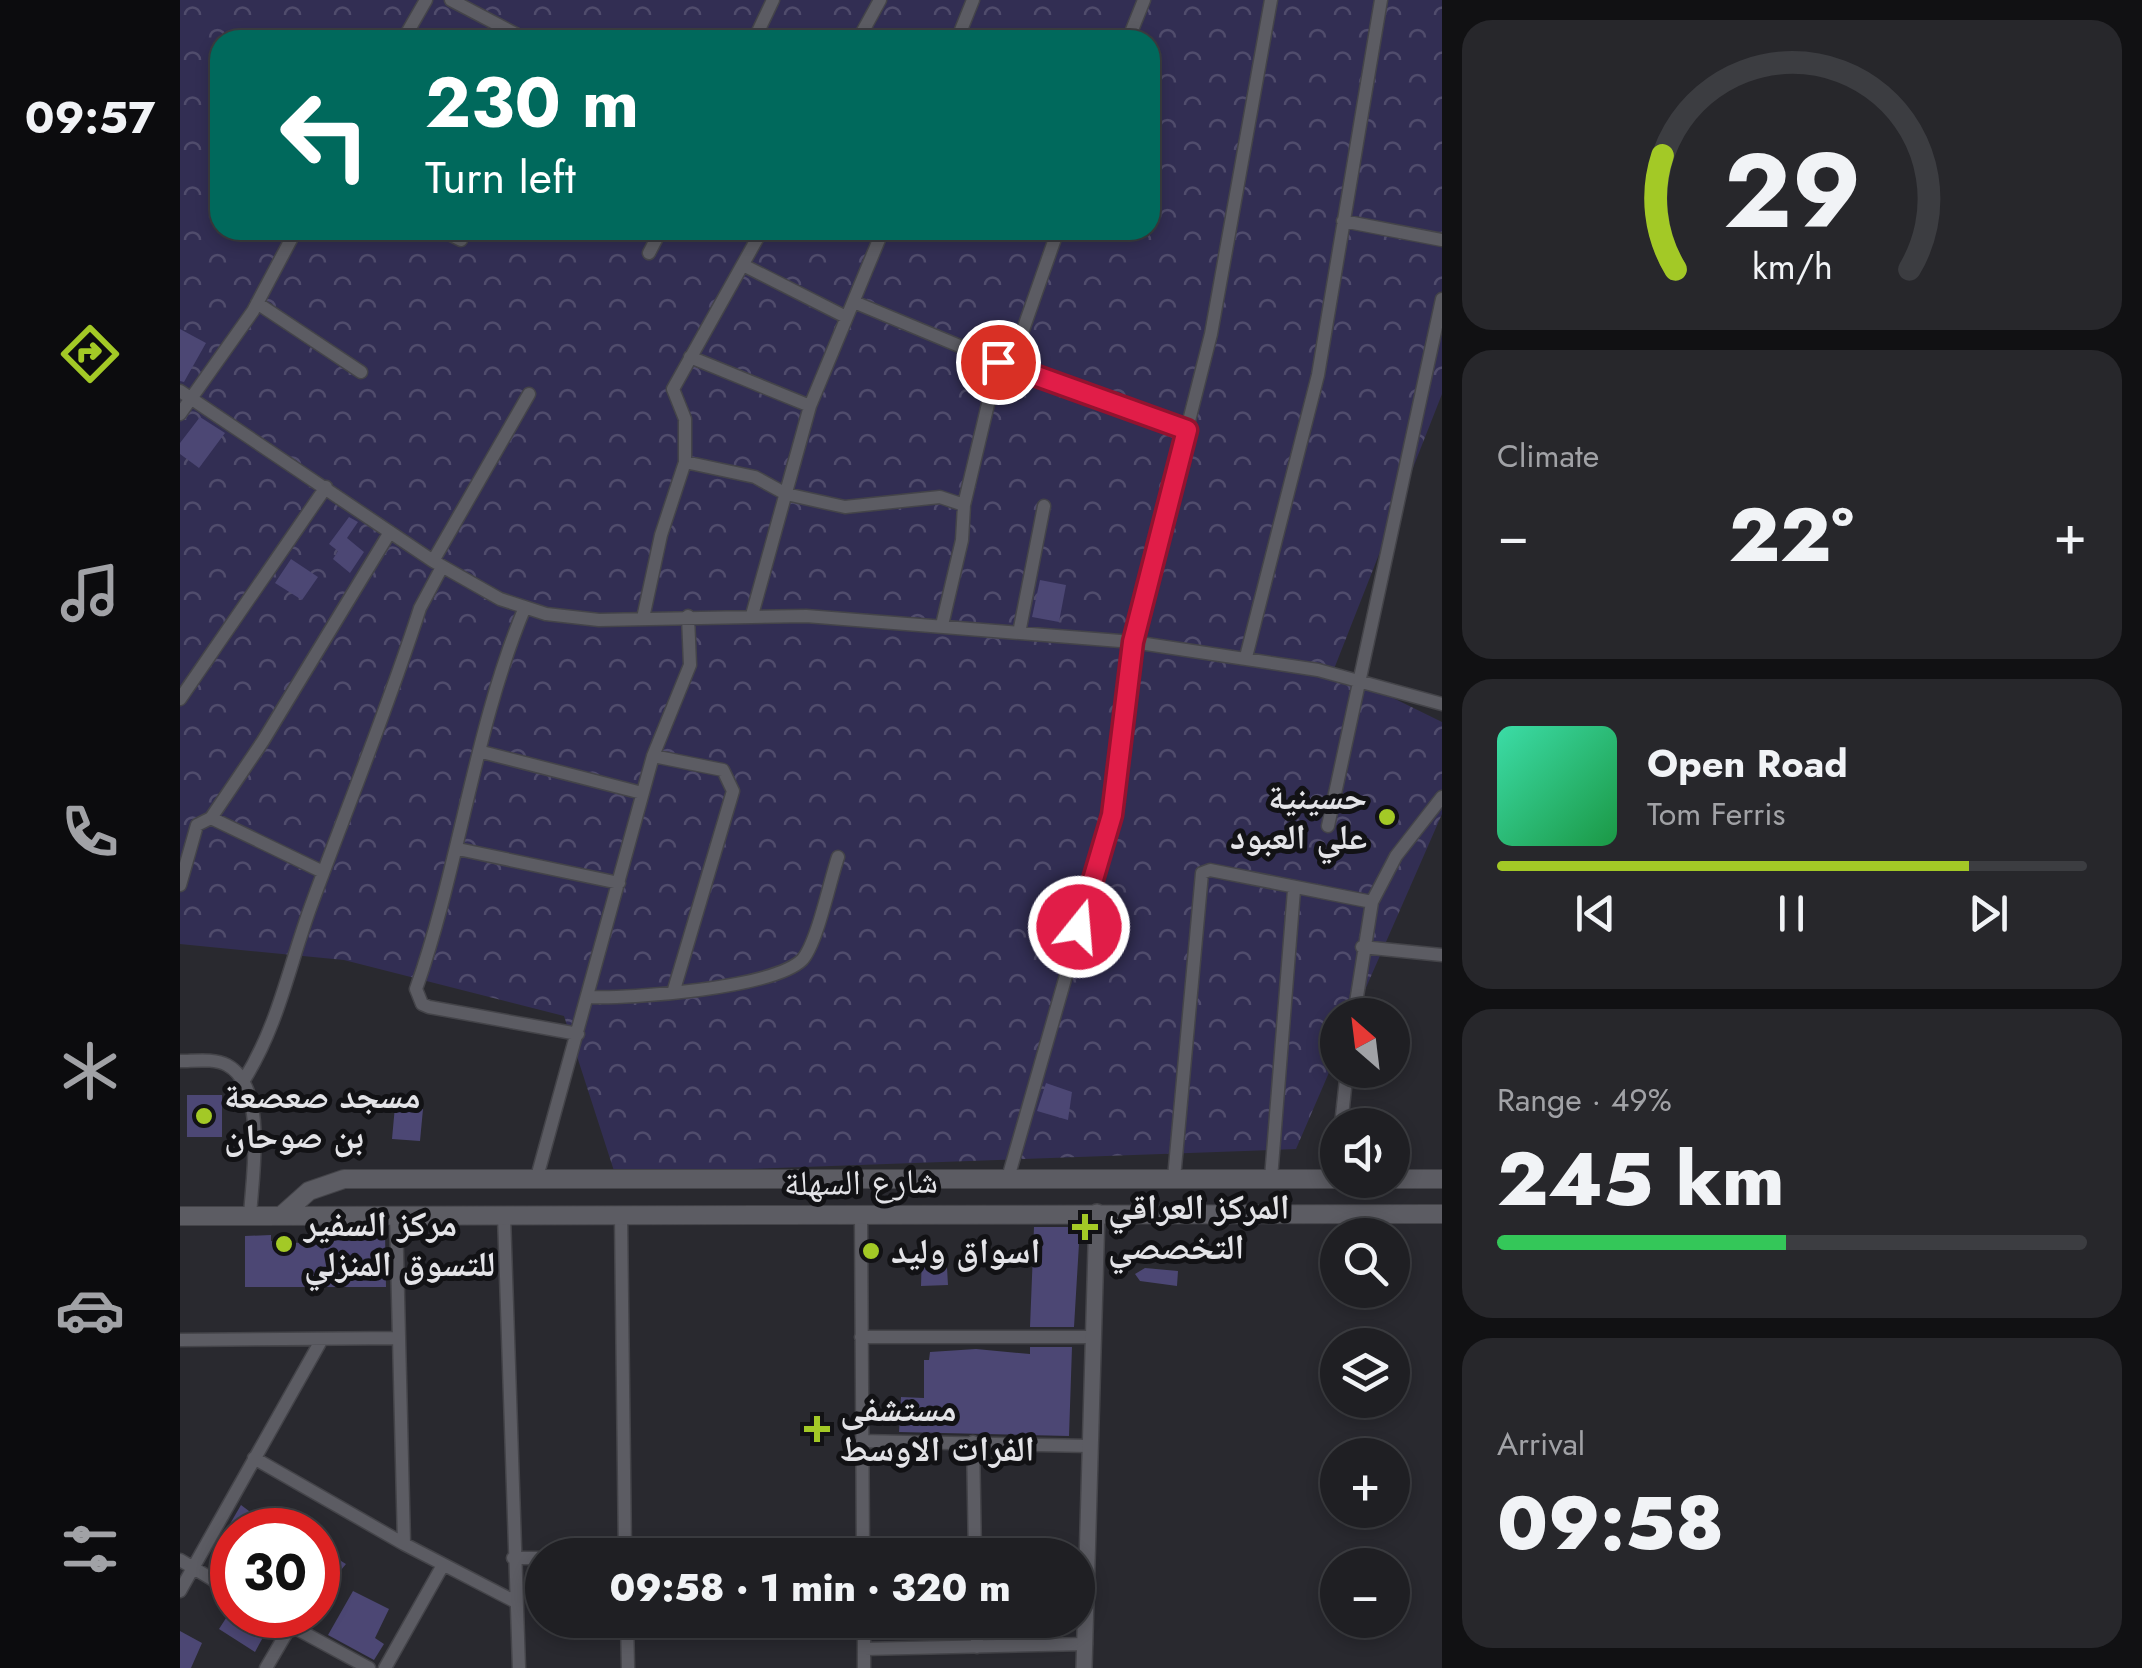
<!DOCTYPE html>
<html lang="en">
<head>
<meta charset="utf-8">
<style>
	body { margin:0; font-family:Jost,"Noto Naskh Arabic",sans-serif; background:#27272b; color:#f1f3f6; height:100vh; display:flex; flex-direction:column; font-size:38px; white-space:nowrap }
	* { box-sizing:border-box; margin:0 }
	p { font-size:32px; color:#a1a2a6 }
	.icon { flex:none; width:55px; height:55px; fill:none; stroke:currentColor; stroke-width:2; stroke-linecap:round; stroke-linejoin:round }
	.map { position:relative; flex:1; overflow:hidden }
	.side { display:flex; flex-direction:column; gap:20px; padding:20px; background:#111113; width:700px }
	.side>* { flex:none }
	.guide { position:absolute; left:30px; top:30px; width:950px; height:210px; border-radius:30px; box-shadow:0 5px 15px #0003,0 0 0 2px #3c3d41; background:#00695c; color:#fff; overflow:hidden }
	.needle { width:65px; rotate:332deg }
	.buttons { position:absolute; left:1140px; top:998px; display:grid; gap:20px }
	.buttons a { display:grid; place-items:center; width:90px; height:90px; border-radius:50%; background:#1f1f23; box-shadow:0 5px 15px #0003,0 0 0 2px #3c3d41; font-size:50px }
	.speed { position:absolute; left:30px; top:1508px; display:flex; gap:20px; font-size:50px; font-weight:700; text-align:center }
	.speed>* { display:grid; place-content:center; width:130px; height:130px; border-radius:50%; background:#1f1f23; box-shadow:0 5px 15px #0003,0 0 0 2px #3c3d41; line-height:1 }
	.speed .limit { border:15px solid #d22; background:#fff; color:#111 }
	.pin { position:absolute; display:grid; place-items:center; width:85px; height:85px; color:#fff; margin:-42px; border:5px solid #fff; border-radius:50%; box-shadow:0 2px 10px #0007 }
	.me { position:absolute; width:110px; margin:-55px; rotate:17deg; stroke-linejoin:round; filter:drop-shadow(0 0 8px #0008) }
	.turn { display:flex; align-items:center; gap:35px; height:210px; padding:0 50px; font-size:45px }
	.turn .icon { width:130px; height:130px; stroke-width:2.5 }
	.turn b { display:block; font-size:70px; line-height:85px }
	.big { font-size:75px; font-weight:800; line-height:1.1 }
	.side .widget { flex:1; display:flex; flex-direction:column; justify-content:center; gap:15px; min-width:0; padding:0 35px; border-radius:30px; background:#27272b }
	.side .dial { align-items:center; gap:0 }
	.dial svg { height:260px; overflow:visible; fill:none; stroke:#3c3d41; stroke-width:7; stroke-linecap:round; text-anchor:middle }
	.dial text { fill:#f1f3f6; stroke:none }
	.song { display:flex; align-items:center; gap:30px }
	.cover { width:120px; height:120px; border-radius:15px; background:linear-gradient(135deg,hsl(160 70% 55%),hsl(140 70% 35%)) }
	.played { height:10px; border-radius:5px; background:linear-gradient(90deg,#a3c926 80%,#3c3d41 80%) }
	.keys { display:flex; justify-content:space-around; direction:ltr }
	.heat { display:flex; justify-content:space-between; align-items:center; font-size:55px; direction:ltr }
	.charge { height:15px; border-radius:8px; background:linear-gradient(90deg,#34c759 49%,#3c3d41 0) }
	.trip { position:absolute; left:345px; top:1538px; width:570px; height:100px; border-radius:50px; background:#1f1f23; box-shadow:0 5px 15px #0003,0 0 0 2px #3c3d41; font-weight:800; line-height:100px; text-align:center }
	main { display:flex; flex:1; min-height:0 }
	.tab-bar { display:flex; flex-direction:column; width:180px; justify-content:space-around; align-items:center; background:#0c0c0e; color:#a1a2a6 }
	.tab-bar .icon { width:70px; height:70px }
	.tab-bar .current { color:#a3c926 }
	.tab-bar b { font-size:45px; color:#f1f3f6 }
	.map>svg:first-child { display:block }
	.forest { fill:url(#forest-crowns); fill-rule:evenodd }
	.building { fill:#4c4774 }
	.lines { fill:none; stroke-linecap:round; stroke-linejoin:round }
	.minor-casing { stroke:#444449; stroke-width:15 }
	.tertiary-casing { stroke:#444449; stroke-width:18 }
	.secondary-casing { stroke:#444449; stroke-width:20 }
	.minor { stroke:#5c5c63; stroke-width:12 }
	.tertiary { stroke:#5c5c63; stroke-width:15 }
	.secondary { stroke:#5c5c63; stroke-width:18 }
	.route-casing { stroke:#92132f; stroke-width:25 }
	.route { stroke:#e11d48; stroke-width:18 }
	.poi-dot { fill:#a3c926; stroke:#121215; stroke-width:4 }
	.labels { text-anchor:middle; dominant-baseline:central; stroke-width:10; stroke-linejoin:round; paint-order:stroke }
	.poi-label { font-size:35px; font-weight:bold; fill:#e3e3e7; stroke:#121215; text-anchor:start }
	.street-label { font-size:35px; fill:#e3e3e7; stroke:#121215 }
</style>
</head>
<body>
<main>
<nav class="tab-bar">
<b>09:57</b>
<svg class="icon current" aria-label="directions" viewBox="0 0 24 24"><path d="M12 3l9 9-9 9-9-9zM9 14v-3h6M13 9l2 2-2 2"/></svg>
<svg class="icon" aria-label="music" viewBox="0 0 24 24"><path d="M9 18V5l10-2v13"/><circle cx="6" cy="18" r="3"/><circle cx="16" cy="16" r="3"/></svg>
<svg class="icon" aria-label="phone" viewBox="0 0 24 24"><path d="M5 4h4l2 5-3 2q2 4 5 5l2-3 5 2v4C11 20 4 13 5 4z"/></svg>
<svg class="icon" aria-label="climate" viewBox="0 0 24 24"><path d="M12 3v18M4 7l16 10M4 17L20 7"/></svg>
<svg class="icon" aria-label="car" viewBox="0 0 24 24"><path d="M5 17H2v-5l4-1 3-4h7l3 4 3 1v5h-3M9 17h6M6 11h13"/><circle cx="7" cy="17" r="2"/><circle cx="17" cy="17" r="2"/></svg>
<svg class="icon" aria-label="filters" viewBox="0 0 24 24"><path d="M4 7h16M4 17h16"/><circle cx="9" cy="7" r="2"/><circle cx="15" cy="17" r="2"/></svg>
</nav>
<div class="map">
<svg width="1262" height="1668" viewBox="0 0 1262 1668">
	<defs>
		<pattern id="forest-crowns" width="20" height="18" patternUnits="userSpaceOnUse" patternTransform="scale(2.5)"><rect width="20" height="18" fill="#322e53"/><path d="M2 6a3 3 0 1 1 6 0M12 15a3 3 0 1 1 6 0" fill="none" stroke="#504c6c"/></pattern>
	</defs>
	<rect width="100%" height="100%" fill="#29292f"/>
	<path class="forest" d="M0 0H1262V394L1154 669 1262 722V814L1174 1015H1158L1157 1054 1116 1149 435 1174 384 1016 164 960 0 944ZM40 40H970V230H40Z"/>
	<path class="building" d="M0 329 26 343 4 382 0 381Z
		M20 417 45 433 19 468 0 454V443Z
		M169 517 178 522 167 538 184 552 170 573 153 559 158 551 149 544Z
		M111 559 138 577 122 600 95 583Z
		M860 580 886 585 879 622 852 617Z
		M866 1083 892 1092 888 1120 857 1111Z
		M7 1095H42V1137H7Z
		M215 1106 243 1109 240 1141 212 1139Z
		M854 1227H900L894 1327H850Z
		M173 1232H205L206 1287H65V1236L91 1235V1241L108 1243 147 1242V1236Z
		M766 1250 768 1285 741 1286 742 1251Z
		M965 1268 998 1271 997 1286 960 1281 955 1274Z
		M850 1347H892L889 1436 719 1432 721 1397 744 1398V1360H749L750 1352 796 1349 850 1354Z
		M61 1505 85 1523 92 1512 124 1530H52V1550L40 1541Z
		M138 1547 166 1564 138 1598Z
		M173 1591 209 1609 195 1638 204 1644 194 1660 148 1635Z
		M48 1615H67L88 1628 75 1652 39 1629Z
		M0 1631 22 1643 11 1668H0Z"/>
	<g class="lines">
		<defs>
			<path id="minor" d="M271 0 347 40
				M223 40 246 0
				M574 40 593 0
				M678 40 700 0
				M777 40 793 0
				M948 40 964 0
				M1163 221 1262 240
				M261 230 281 240
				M469 253 481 230
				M563 265 666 317
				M674 302 830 367 1007 429
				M77 303 181 372
				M510 357 630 406
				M830 367 878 230
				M0 391 253 561 320 599 366 614 419 620 626 616 953 642 1138 670 1262 704
				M0 414 73 311 116 230
				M505 462V419L493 389 582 230
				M784 505 818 362
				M253 561 349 394
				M345 607C294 729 280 864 236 989L242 1004 249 1007 398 1034
				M572 615 630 406 703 230
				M463 618 481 535 505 462 575 477 606 494 665 507 760 497 784 505 782 540 762 625
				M839 633 864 506
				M1066 657 1138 375 1201 0
				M0 699 146 487
				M302 752 462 793
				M473 756 543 770 553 791 493 993
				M31 818 143 872
				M1148 826 1262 299
				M278 849 439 883
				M0 885 17 825 31 818 83 741 210 532
				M1182 947 1262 955
				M409 997C451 999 593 988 622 960 637 944 650 880 658 857
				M1174 1015 1192 902 1216 856 1262 797
				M0 1061C15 1061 34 1058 47 1065 88 1087 72 1177 70 1216
				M64 1080C99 1024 109 965 132 903 168 805 208 708 240 608L262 567
				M1161 1125 1167 1070
				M357 1177 473 756 510 665 508 616
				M828 1178 932 815 953 642 1031 334 1091 0
				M994 1178 1022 873 1030 870 1192 902
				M1091 1178 1114 890
				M1154 1179 1158 1153
				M216 1214 224 1544
				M324 1216 339 1668
				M441 1216 445 1555
				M681 1216 683 1555
				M681 1337H913
				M0 1340 219 1338
				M682 1441 909 1446
				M793 1442 795 1555
				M74 1458 224 1544 334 1601
				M333 1558H362
				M0 1560 52 1591
				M0 1591 142 1339
				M91 1615 189 1668
				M447 1620 448 1668
				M684 1620V1668
				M797 1620V1647
				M684 1649 906 1644
				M86 1668 110 1627
				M205 1668 263 1565"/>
			<path id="tertiary" d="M904 1668 917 1212"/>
			<path id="secondary" d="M1212 1179H1262
				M0 1216 1262 1214
				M101 1216 129 1191 164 1179H1158"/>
		</defs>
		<use href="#minor" class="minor-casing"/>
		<use href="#tertiary" class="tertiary-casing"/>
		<use href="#secondary" class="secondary-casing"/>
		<use href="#minor" class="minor"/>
		<use href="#tertiary" class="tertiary"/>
		<use href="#secondary" class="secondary"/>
	</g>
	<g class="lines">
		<defs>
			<path id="route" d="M818 362 1007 430 953 642 932 815 899 927"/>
		</defs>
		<use href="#route" class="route-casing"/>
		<use href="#route" class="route"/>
	</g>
	<g class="poi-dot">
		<circle cx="1207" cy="817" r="10"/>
		<circle cx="24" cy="1116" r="10"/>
		<path d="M900 1212h10v10h10v10h-10v10h-10v-10h-10v-10h10z"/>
		<circle cx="104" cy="1244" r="10"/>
		<circle cx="691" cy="1251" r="10"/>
		<path d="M632 1414h10v10h10v10h-10v10h-10v-10h-10v-10h10z"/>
	</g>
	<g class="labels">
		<g class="poi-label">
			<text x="1187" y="797" text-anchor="end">حسينية<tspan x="1187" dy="40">علي العبود</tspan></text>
			<text x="44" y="1096">مسجد صعصعة<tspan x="44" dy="40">بن صوحان</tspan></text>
			<text x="928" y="1207">المركز العراقي<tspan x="928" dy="40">التخصصي</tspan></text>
			<text x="124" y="1224">مركز السفير<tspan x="124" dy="40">للتسوق المنزلي</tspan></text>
			<text x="711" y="1251">اسواق وليد</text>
			<text x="660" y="1409">مستشفى<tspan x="660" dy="40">الفرات الاوسط</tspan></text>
		</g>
		<g class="street-label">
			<text transform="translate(681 1182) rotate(-1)">شارع السهلة</text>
		</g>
	</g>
</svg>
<div class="buttons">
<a><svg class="needle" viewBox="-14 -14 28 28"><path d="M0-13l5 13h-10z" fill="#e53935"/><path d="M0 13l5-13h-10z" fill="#a1a2a6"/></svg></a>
<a><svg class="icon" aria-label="sound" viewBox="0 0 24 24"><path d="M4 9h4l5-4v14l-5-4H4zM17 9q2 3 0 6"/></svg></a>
<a><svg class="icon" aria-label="search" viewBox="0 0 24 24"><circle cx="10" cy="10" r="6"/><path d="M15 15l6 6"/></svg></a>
<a><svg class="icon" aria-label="layers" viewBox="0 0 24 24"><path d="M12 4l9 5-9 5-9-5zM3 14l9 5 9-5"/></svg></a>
<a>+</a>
<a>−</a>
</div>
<div class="speed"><div class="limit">30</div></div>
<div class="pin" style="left:818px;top:362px;background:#d93025"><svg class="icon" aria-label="arrive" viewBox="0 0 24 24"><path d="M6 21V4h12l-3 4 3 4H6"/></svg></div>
<svg class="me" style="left:899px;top:927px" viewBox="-20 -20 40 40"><circle r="17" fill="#e11d48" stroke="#fff" stroke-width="3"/><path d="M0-11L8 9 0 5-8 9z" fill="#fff"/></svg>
<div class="trip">09:58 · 1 min · 320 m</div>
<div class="guide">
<div class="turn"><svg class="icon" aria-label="left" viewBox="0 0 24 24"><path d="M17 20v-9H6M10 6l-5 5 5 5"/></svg><div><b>230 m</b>Turn left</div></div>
</div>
</div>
<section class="side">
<div class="widget dial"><svg viewBox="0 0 100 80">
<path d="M14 69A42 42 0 1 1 86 69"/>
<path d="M14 69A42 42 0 0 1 10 34" stroke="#a3c926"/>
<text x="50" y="56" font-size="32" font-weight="700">29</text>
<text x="50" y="72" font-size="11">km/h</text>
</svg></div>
<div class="widget"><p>Climate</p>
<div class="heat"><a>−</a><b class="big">22°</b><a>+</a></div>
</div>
<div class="widget">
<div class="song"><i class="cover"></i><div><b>Open Road</b><p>Tom Ferris</p></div></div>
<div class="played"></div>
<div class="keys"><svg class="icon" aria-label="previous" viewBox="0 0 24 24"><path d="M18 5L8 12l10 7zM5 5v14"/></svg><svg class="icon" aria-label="pause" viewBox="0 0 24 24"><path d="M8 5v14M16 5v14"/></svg><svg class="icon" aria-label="next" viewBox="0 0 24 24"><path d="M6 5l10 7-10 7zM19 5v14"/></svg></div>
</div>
<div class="widget"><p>Range · 49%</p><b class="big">245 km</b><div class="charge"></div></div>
<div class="widget"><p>Arrival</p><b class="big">09:58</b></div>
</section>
</main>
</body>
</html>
